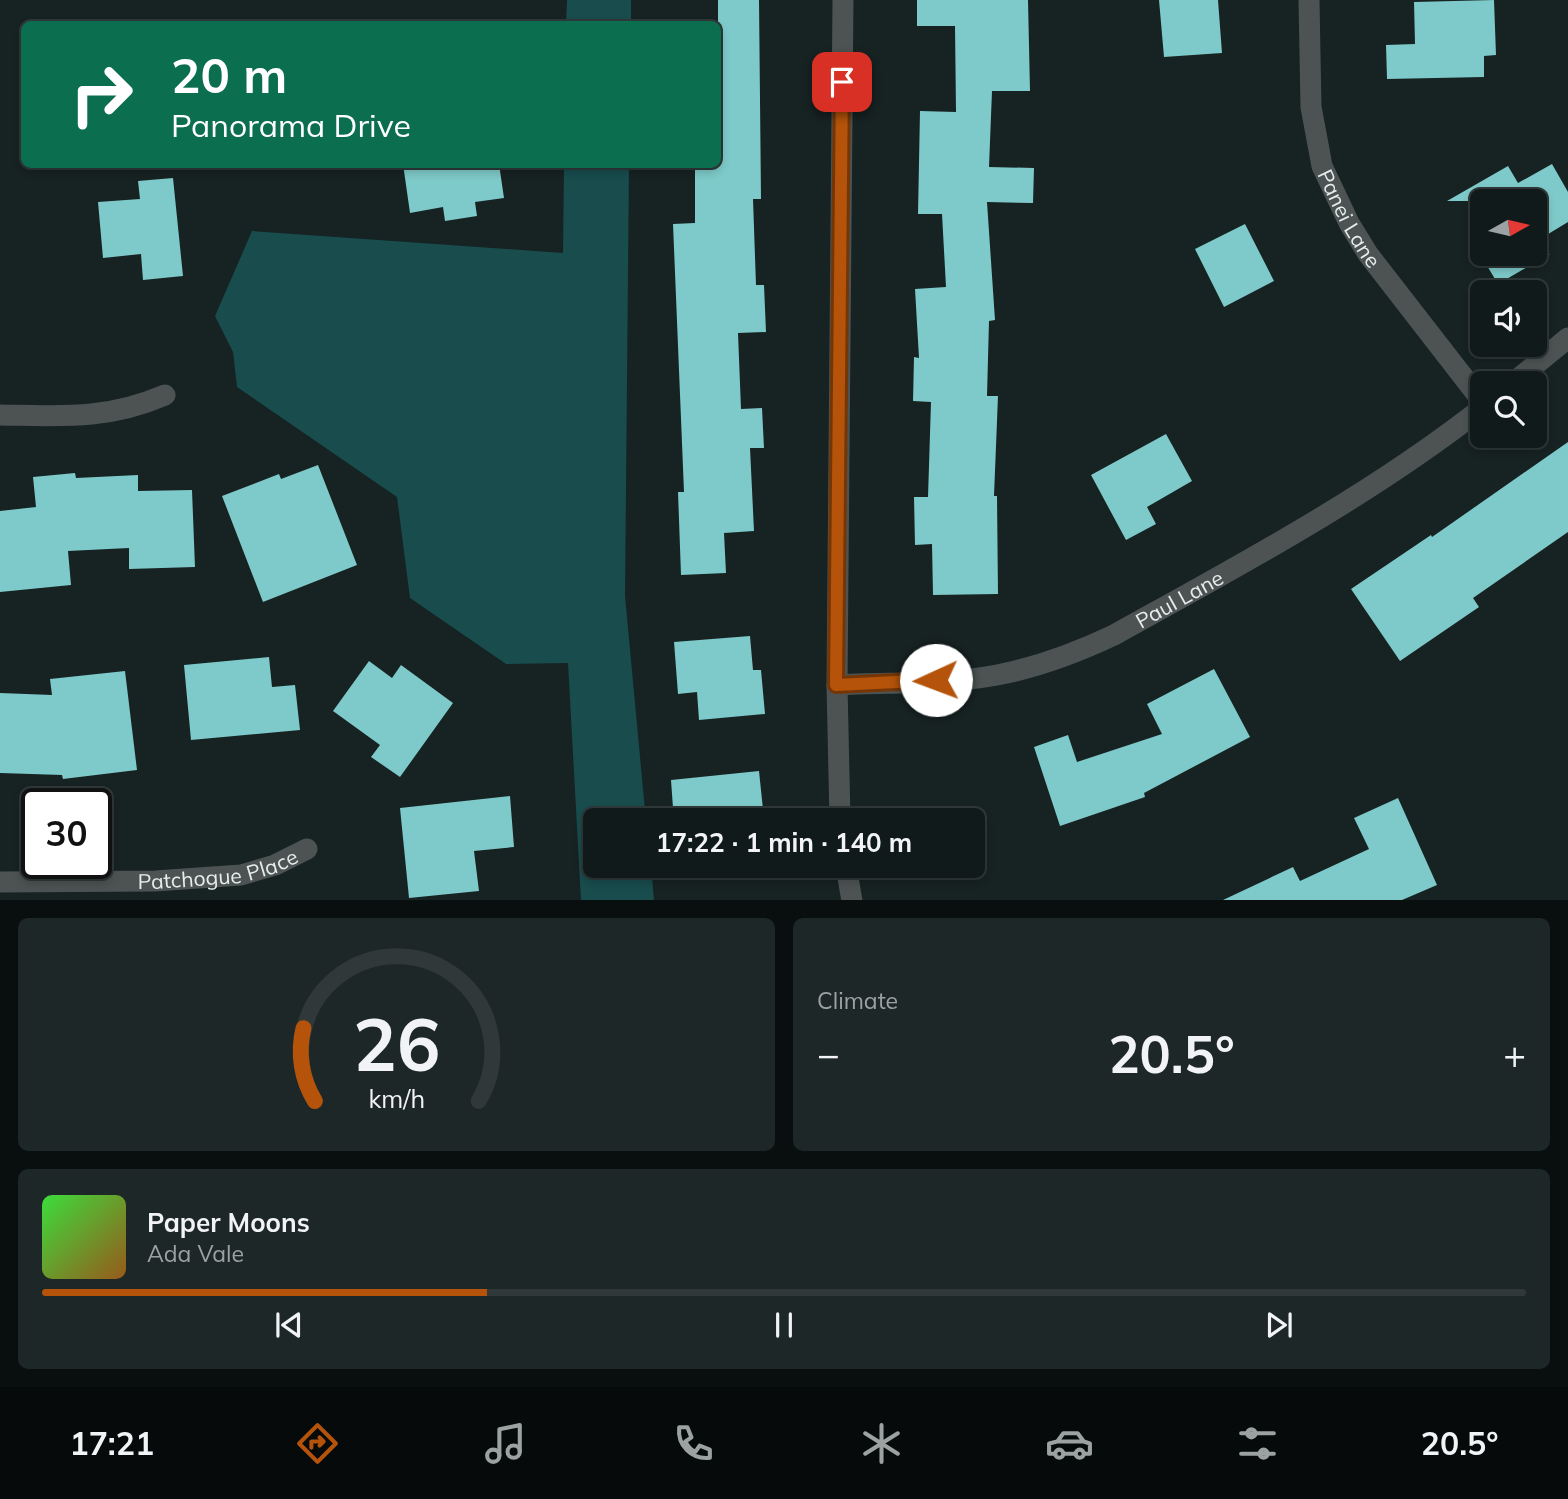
<!DOCTYPE html>
<html lang="en">
<head>
<meta charset="utf-8">
<style>
	body { margin:0; font-family:Mulish,sans-serif; background:#1e2727; color:#f1f3f6; height:100vh; display:flex; flex-direction:column; font-size:26px; white-space:nowrap }
	* { box-sizing:border-box; margin:0 }
	p { font-size:23px; color:#9ca1a2 }
	.icon { flex:none; width:38px; height:38px; fill:none; stroke:currentColor; stroke-width:2; stroke-linecap:round; stroke-linejoin:round }
	.map { position:relative; height:900px; overflow:hidden }
	.details { display:flex; flex-direction:column; gap:18px; padding:18px; background:#090e0e; flex:1 }
	.details>* { flex:none }
	.top-card { position:absolute; left:21px; top:21px; width:700px; height:147px; border-radius:10px; box-shadow:0 4px 10px #0003,0 0 0 2px #303839; background:#0b6e4f; color:#fff; overflow:hidden }
	.needle { width:46px; rotate:82deg }
	.tools { position:absolute; left:1470px; top:189px; display:grid; gap:14px }
	.tools a { display:grid; place-items:center; width:77px; height:77px; border-radius:10px; background:#111a1a; box-shadow:0 4px 10px #0003,0 0 0 2px #303839; font-size:35px }
	.speed { position:absolute; left:21px; top:788px; display:flex; gap:14px; font-size:35px; font-weight:700; text-align:center }
	.speed>* { display:grid; place-content:center; width:91px; height:91px; border-radius:50%; background:#111a1a; box-shadow:0 4px 10px #0003,0 0 0 2px #303839; line-height:1 }
	.speed .limit { border:4px solid #111; border-radius:10px; background:#fff; color:#111 }
	.pin { position:absolute; display:grid; place-items:center; width:60px; height:60px; color:#fff; margin:-30px; border-radius:14px; box-shadow:0 4px 10px #0006 }
	.me { position:absolute; width:77px; margin:-38px; rotate:268deg; stroke-linejoin:round; filter:drop-shadow(0 0 5px #0008) }
	.turn { display:flex; align-items:center; gap:24px; height:147px; padding:0 35px; font-size:32px }
	.turn .icon { width:91px; height:91px; stroke-width:2.5 }
	.turn b { display:block; font-size:49px; line-height:60px }
	.big { font-size:52px; font-weight:700; line-height:1.1 }
	.details .card { flex:1; display:flex; flex-direction:column; justify-content:center; gap:10px; min-width:0; padding:0 24px; border-radius:10px; background:#1e2727 }
	.details .dial { align-items:center; gap:0 }
	.dial svg { height:182px; overflow:visible; fill:none; stroke:#303839; stroke-width:7; stroke-linecap:round; text-anchor:middle }
	.dial text { fill:#f1f3f6; stroke:none }
	.song { display:flex; align-items:center; gap:21px }
	.cover { width:84px; height:84px; border-radius:10px; background:linear-gradient(135deg,hsl(120 70% 55%),hsl(30 70% 35%)) }
	.played { height:7px; border-radius:4px; background:linear-gradient(90deg,#b45309 30%,#303839 30%) }
	.keys { display:flex; justify-content:space-around; direction:ltr }
	.heat { display:flex; justify-content:space-between; align-items:center; font-size:38px; direction:ltr }
	.details .tiles { flex:1; display:grid; gap:18px; grid-template-columns:1fr 1fr }
	.card:last-child { grid-column:span 2 }
	.trip { position:absolute; left:583px; top:808px; width:402px; height:70px; border-radius:10px; background:#111a1a; box-shadow:0 4px 10px #0003,0 0 0 2px #303839; font-weight:700; line-height:70px; text-align:center }
	.tabs { display:flex; height:112px; justify-content:space-around; align-items:center; background:#070a0a; color:#9ca1a2 }
	.tabs .icon { width:49px; height:49px }
	.tabs .selected { color:#b45309 }
	.tabs b { font-size:32px; color:#f1f3f6 }
	.map>svg:first-child { display:block }
	.green { fill:#184c4d }
	.building { fill:#7ec9c9 }
	.lines { fill:none; stroke-linecap:round; stroke-linejoin:round }
	.minor { stroke:#4d5353; stroke-width:21 }
	.route-casing { stroke:#753606; stroke-width:18 }
	.route { stroke:#b45309; stroke-width:12 }
	.labels { text-anchor:middle; dominant-baseline:central; stroke-width:7; stroke-linejoin:round; paint-order:stroke }
	.street-label { font-size:21px; fill:#e5eded; stroke:#0e1919 }
</style>
</head>
<body>
<div class="map">
<svg width="1568" height="901" viewBox="0 0 1568 901">
	<rect width="100%" height="100%" fill="#172222"/>
	<path class="green" d="M567 0H631V24H566Z
		M564 165H629L625 596 646 821H595V866H651L654 900H581L568 663 506 664 410 598 397 497 237 387 233 352 215 316 252 231 563 253Z"/>
	<path class="building" d="M718 0H759L761 199H753L756 285H764L766 332 738 333 741 409 762 408 764 448H750L754 531 724 533 726 573 681 575 678 492H684L673 224 695 223V164H718Z
		M917 0H1028L1030 91H992L989 167 1034 168 1033 203 987 202 995 320 989 321 987 396H998L994 496H997L998 594 933 595 932 544 915 545 914 497H928L931 402 913 401 914 357 919 358 915 289 946 287 942 214H918L920 111 956 112 955 26H917Z
		M1159 0H1218L1222 53 1164 57Z
		M1494 0 1496 55 1484 56V77L1387 79 1386 45 1415 44 1414 2Z
		M403 164H499L504 198 475 202 477 216 445 221 443 207 410 213Z
		M1552 164 1568 192V222L1535 242V201H1447L1508 166 1518 183Z
		M173 178 183 276 143 280 141 254 103 258 98 202 140 199 138 181Z
		M1245 224 1274 281 1224 307 1195 249Z
		M1480 254H1550L1498 284Z
		M1166 434 1192 481 1147 507 1156 524 1126 540 1091 475Z
		M1568 442V532L1473 598 1479 607 1400 661 1351 589 1431 535 1432 537Z
		M318 465 357 565 263 602 222 496 279 474 281 479Z
		M75 473 76 478 138 475V491L192 490 195 567 129 569V548L68 551 71 585 0 592V511L36 507 33 477Z
		M750 636 753 670H761L765 714 699 720 697 692 678 694 674 642Z
		M269 657 272 687 295 685 300 730 191 740 184 665Z
		M369 661 392 678 401 665 453 703 400 777 371 757 380 745 333 711Z
		M1214 669 1250 737 1144 793 1145 797 1060 826 1034 747 1068 735 1077 762 1162 734 1147 704Z
		M125 671 137 770 63 779 62 775 0 773V693L52 695 50 679Z
		M759 771 764 819 699 821 697 806 673 808 671 780Z
		M510 796 514 847 474 851 479 891 409 898 400 808Z
		M1398 798 1437 885 1402 900H1223L1293 867 1300 881 1369 849 1354 818Z"/>
	<g class="lines">
		<g class="minor">
			<path id="s1" d="M1309 0 1311 107 1322 166 1349 223 1368 254 1482 401"/>
			<path d="M1513 383 1568 338"/>
			<path d="M0 415C61 416 107 420 165 395"/>
			<path id="s2" d="M837 685C890 682 945 685 997 675 1039 667 1076 653 1114 635 1240 565 1368 497 1482 408"/>
			<path d="M840 821 837 685 843 0"/>
			<path d="M846 866 852 901"/>
			<path id="s3" d="M0 882 155 881 241 875 275 865 307 849"/>
		</g>
	</g>
	<g class="lines">
		<defs>
			<path id="route" d="M842 82 836 685 936 680"/>
		</defs>
		<use href="#route" class="route-casing"/>
		<use href="#route" class="route"/>
	</g>
	<g class="labels">
		<g class="street-label">
			<text stroke="none"><textPath href="#s1" startOffset="226">Panei Lane</textPath></text>
			<text stroke="none"><textPath href="#s2" startOffset="359">Paul Lane</textPath></text>
			<text stroke="none"><textPath href="#s3" startOffset="219">Patchogue Place</textPath></text>
		</g>
	</g>
</svg>
<div class="tools">
<a><svg class="needle" viewBox="-14 -14 28 28"><path d="M0-13l5 13h-10z" fill="#e53935"/><path d="M0 13l5-13h-10z" fill="#9ca1a2"/></svg></a>
<a><svg class="icon" aria-label="sound" viewBox="0 0 24 24"><path d="M4 9h4l5-4v14l-5-4H4zM17 9q2 3 0 6"/></svg></a>
<a><svg class="icon" aria-label="search" viewBox="0 0 24 24"><circle cx="10" cy="10" r="6"/><path d="M15 15l6 6"/></svg></a>
</div>
<div class="speed"><div class="limit">30</div></div>
<div class="pin" style="left:842px;top:82px;background:#d93025"><svg class="icon" aria-label="arrive" viewBox="0 0 24 24"><path d="M6 21V4h12l-3 4 3 4H6"/></svg></div>
<svg class="me" style="left:936px;top:680px" viewBox="-20 -20 40 40"><circle r="19" fill="#fff"/><path d="M0-13L10 11 0 6-10 11z" fill="#b45309"/></svg>
<div class="trip">17:22 · 1 min · 140 m</div>
<div class="top-card">
<div class="turn"><svg class="icon" aria-label="right" viewBox="0 0 24 24"><path d="M7 20v-9h11M14 6l5 5-5 5"/></svg><div><b>20 m</b>Panorama Drive</div></div>
</div>
</div>
<section class="details">
<div class="tiles">
<div class="card dial"><svg viewBox="0 0 100 80">
<path d="M14 69A42 42 0 1 1 86 69"/>
<path d="M14 69A42 42 0 0 1 9 37" stroke="#b45309"/>
<text x="50" y="56" font-size="32" font-weight="700">26</text>
<text x="50" y="72" font-size="11">km/h</text>
</svg></div>
<div class="card"><p>Climate</p>
<div class="heat"><a>−</a><b class="big">20.5°</b><a>+</a></div>
</div>
<div class="card">
<div class="song"><i class="cover"></i><div><b>Paper Moons</b><p>Ada Vale</p></div></div>
<div class="played"></div>
<div class="keys"><svg class="icon" aria-label="previous" viewBox="0 0 24 24"><path d="M18 5L8 12l10 7zM5 5v14"/></svg><svg class="icon" aria-label="pause" viewBox="0 0 24 24"><path d="M8 5v14M16 5v14"/></svg><svg class="icon" aria-label="next" viewBox="0 0 24 24"><path d="M6 5l10 7-10 7zM19 5v14"/></svg></div>
</div>
</div>
</section>
<nav class="tabs">
<b>17:21</b>
<svg class="icon selected" aria-label="directions" viewBox="0 0 24 24"><path d="M12 3l9 9-9 9-9-9zM9 14v-3h6M13 9l2 2-2 2"/></svg>
<svg class="icon" aria-label="music" viewBox="0 0 24 24"><path d="M9 18V5l10-2v13"/><circle cx="6" cy="18" r="3"/><circle cx="16" cy="16" r="3"/></svg>
<svg class="icon" aria-label="phone" viewBox="0 0 24 24"><path d="M5 4h4l2 5-3 2q2 4 5 5l2-3 5 2v4C11 20 4 13 5 4z"/></svg>
<svg class="icon" aria-label="climate" viewBox="0 0 24 24"><path d="M12 3v18M4 7l16 10M4 17L20 7"/></svg>
<svg class="icon" aria-label="car" viewBox="0 0 24 24"><path d="M5 17H2v-5l4-1 3-4h7l3 4 3 1v5h-3M9 17h6M6 11h13"/><circle cx="7" cy="17" r="2"/><circle cx="17" cy="17" r="2"/></svg>
<svg class="icon" aria-label="filters" viewBox="0 0 24 24"><path d="M4 7h16M4 17h16"/><circle cx="9" cy="7" r="2"/><circle cx="15" cy="17" r="2"/></svg>
<b>20.5°</b>
</nav>
</body>
</html>
